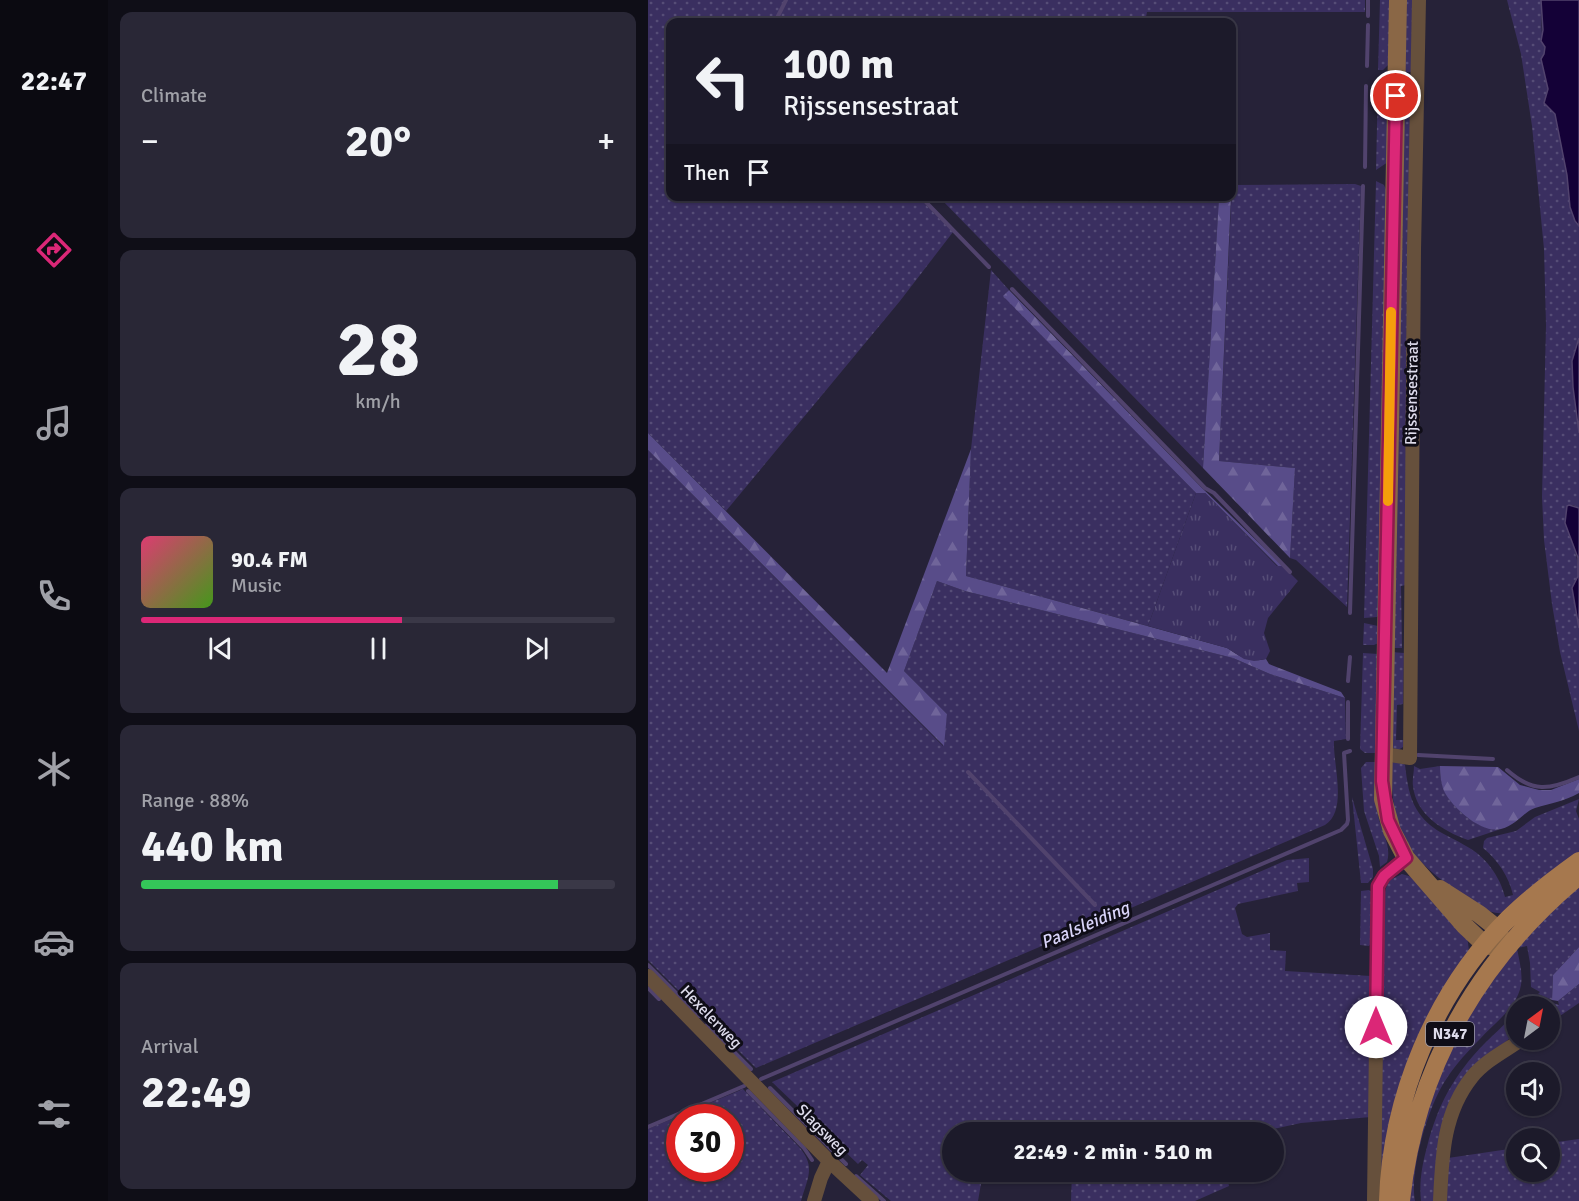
<!DOCTYPE html>
<html lang="en">
<head>
<meta charset="utf-8">
<style>
	body { margin:0; font-family:Signika,sans-serif; background:#292736; color:#f1f3f6; height:100vh; display:flex; flex-direction:column; font-size:22px; white-space:nowrap }
	* { box-sizing:border-box; margin:0 }
	p { font-size:20px; color:#a0a1a8 }
	.icon { flex:none; width:33px; height:33px; fill:none; stroke:currentColor; stroke-width:2; stroke-linecap:round; stroke-linejoin:round }
	.map { position:relative; flex:1; overflow:hidden }
	.sheet { display:flex; flex-direction:column; gap:12px; padding:12px; background:#0f0e17; width:540px }
	.sheet>* { flex:none }
	.banner { position:absolute; left:18px; top:18px; width:570px; height:183px; border-radius:12px; box-shadow:0 2px 4px #0004,0 0 0 2px #3a3847; background:#1c1a2a; color:#f1f3f6; overflow:hidden }
	.needle { width:39px; rotate:32deg }
	.tools { position:absolute; left:858px; top:996px; display:grid; gap:12px }
	.tools a { display:grid; place-items:center; width:54px; height:54px; border-radius:50%; background:#1c1a2a; box-shadow:0 2px 4px #0004,0 0 0 2px #3a3847; font-size:30px }
	.speed { position:absolute; left:18px; top:1104px; display:flex; gap:12px; font-size:30px; font-weight:700; text-align:center }
	.speed>* { display:grid; place-content:center; width:78px; height:78px; border-radius:50%; background:#1c1a2a; box-shadow:0 2px 4px #0004,0 0 0 2px #3a3847; line-height:1 }
	.speed .limit { border:9px solid #d22; background:#fff; color:#111 }
	.pin { position:absolute; display:grid; place-items:center; width:51px; height:51px; color:#fff; margin:-26px; border:3px solid #fff; border-radius:50%; box-shadow:0 2px 6px #0007 }
	.me { position:absolute; width:66px; margin:-33px; rotate:0deg; stroke-linejoin:round; filter:drop-shadow(0 0 4px #0008) }
	.turn { display:flex; align-items:center; gap:21px; height:126px; padding:0 18px; font-size:27px }
	.turn .icon { width:78px; height:78px; stroke-width:2.5 }
	.turn b { display:block; font-size:42px; line-height:51px }
	.then { display:flex; align-items:center; height:57px; padding:0 18px; background:#0003; gap:12px; font-size:22px }
	.big { font-size:45px; font-weight:800; line-height:1.1 }
	.sheet .tile { flex:1; display:flex; flex-direction:column; justify-content:center; gap:9px; min-width:0; padding:0 21px; border-radius:12px; background:#292736 }
	.sheet .dial { align-items:center; gap:0 }
	.dial b { font-size:78px; line-height:1 }
	.song { display:flex; align-items:center; gap:18px }
	.cover { width:72px; height:72px; border-radius:9px; background:linear-gradient(135deg,hsl(340 70% 55%),hsl(100 70% 35%)) }
	.played { height:6px; border-radius:3px; background:linear-gradient(90deg,#db2777 55%,#3a3847 55%) }
	.keys { display:flex; justify-content:space-around; direction:ltr }
	.heat { display:flex; justify-content:space-between; align-items:center; font-size:33px; direction:ltr }
	.charge { height:9px; border-radius:4px; background:linear-gradient(90deg,#34c759 88%,#3a3847 0) }
	.trip { position:absolute; left:294px; top:1122px; width:342px; height:60px; border-radius:30px; background:#1c1a2a; box-shadow:0 2px 4px #0004,0 0 0 2px #3a3847; font-weight:800; line-height:60px; text-align:center }
	main { display:flex; flex:1; min-height:0 }
	.tabs { display:flex; flex-direction:column; width:108px; justify-content:space-around; align-items:center; background:#0b0a11; color:#a0a1a8 }
	.tabs .icon { width:42px; height:42px }
	.tabs .active { color:#db2777 }
	.tabs b { font-size:27px; color:#f1f3f6 }
	.map>svg:first-child { display:block }
	.grass { fill:url(#grass-dots); fill-rule:evenodd }
	.forest { fill:url(#forest-firs) }
	.park { fill:url(#park-tufts) }
	.water { fill:#140137; stroke:#51436d; stroke-width:1.5 }
	.lines { fill:none; stroke-linecap:round; stroke-linejoin:round }
	.stream { stroke:#51436d; stroke-width:4 }
	.minor { stroke:#66503c; stroke-width:14 }
	.secondary { stroke:#8a6746; stroke-width:18 }
	.primary { stroke:#a6784e; stroke-width:18 }
	.route-casing { stroke:#8e194d; stroke-width:15 }
	.route { stroke:#db2777; stroke-width:10 }
	.slow { stroke:#f59e0b; stroke-width:10 }
	.labels { text-anchor:middle; dominant-baseline:central; stroke-width:6; stroke-linejoin:round; paint-order:stroke }
	.shield { fill:#0f0d17; stroke:#a09eac; stroke-width:1.5 }
	.shield-label { font-size:15px; font-weight:bold; fill:#dedcec }
	.street-label { font-size:16px; fill:#dedcec; stroke:#0f0d17 }
	.water-label { font-size:18px; font-style:italic; fill:#d9d4f9; stroke:#0f0d17 }
</style>
</head>
<body>
<main>
<nav class="tabs">
<b>22:47</b>
<svg class="icon active" aria-label="directions" viewBox="0 0 24 24"><path d="M12 3l9 9-9 9-9-9zM9 14v-3h6M13 9l2 2-2 2"/></svg>
<svg class="icon" aria-label="music" viewBox="0 0 24 24"><path d="M9 18V5l10-2v13"/><circle cx="6" cy="18" r="3"/><circle cx="16" cy="16" r="3"/></svg>
<svg class="icon" aria-label="phone" viewBox="0 0 24 24"><path d="M5 4h4l2 5-3 2q2 4 5 5l2-3 5 2v4C11 20 4 13 5 4z"/></svg>
<svg class="icon" aria-label="climate" viewBox="0 0 24 24"><path d="M12 3v18M4 7l16 10M4 17L20 7"/></svg>
<svg class="icon" aria-label="car" viewBox="0 0 24 24"><path d="M5 17H2v-5l4-1 3-4h7l3 4 3 1v5h-3M9 17h6M6 11h13"/><circle cx="7" cy="17" r="2"/><circle cx="17" cy="17" r="2"/></svg>
<svg class="icon" aria-label="filters" viewBox="0 0 24 24"><path d="M4 7h16M4 17h16"/><circle cx="9" cy="7" r="2"/><circle cx="15" cy="17" r="2"/></svg>
</nav>
<section class="sheet">
<div class="tile"><p>Climate</p>
<div class="heat"><a>−</a><b class="big">20°</b><a>+</a></div>
</div>
<div class="tile dial"><b>28</b><p>km/h</p></div>
<div class="tile">
<div class="song"><i class="cover"></i><div><b>90.4 FM</b><p>Music</p></div></div>
<div class="played"></div>
<div class="keys"><svg class="icon" aria-label="previous" viewBox="0 0 24 24"><path d="M18 5L8 12l10 7zM5 5v14"/></svg><svg class="icon" aria-label="pause" viewBox="0 0 24 24"><path d="M8 5v14M16 5v14"/></svg><svg class="icon" aria-label="next" viewBox="0 0 24 24"><path d="M6 5l10 7-10 7zM19 5v14"/></svg></div>
</div>
<div class="tile"><p>Range · 88%</p><b class="big">440 km</b><div class="charge"></div></div>
<div class="tile"><p>Arrival</p><b class="big">22:49</b></div>
</section>
<div class="map">
<svg width="931" height="1201" viewBox="0 0 931 1201">
	<defs>
		<pattern id="grass-dots" width="8" height="8" patternUnits="userSpaceOnUse" patternTransform="scale(1.5)"><rect width="8" height="8" fill="#3a2f60"/><path d="M2 2h.1M6 6h.1" fill="none" stroke="#564d77" stroke-width="1.8" stroke-linecap="round"/></pattern>
		<pattern id="forest-firs" width="22" height="20" patternUnits="userSpaceOnUse" patternTransform="scale(1.5)"><rect width="22" height="20" fill="#584c89"/><path d="M5 1l3.5 6h-7zM16 11l3.5 6h-7z" fill="#70659a"/></pattern>
		<pattern id="park-tufts" width="24" height="20" patternUnits="userSpaceOnUse" patternTransform="scale(1.5)"><rect width="24" height="20" fill="#3a2f60"/><path d="M3 7l-1-3M5 7V3M7 7l1-3M15 17l-1-3M17 17v-4M19 17l1-3" fill="none" stroke="#564d77"/></pattern>
	</defs>
	<rect width="100%" height="100%" fill="#262238"/>
	<path class="grass" d="M0 0H717V12H499L497 22H22V196L270 197 305 232 252 301 78 511 0 433Z
		M732 0H743L742 63 735 70H730Z
		M757 0H766L764 72H755Z
		M859 0H893C894 11 892 39 897 47L900 89 896 103 907 114 919 175 922 207 927 221 931 226V338L924 361 925 387 931 433V508L925 505 919 506 917 523 924 537 930 565V576L924 588 931 628V731L912 652 904 604 896 540 894 497 898 325 896 249 884 126 873 54Z
		M755 74H764L758 585 753 586 754 648H743Z
		M730 82 736 83 740 88V162L728 170Z
		M728 181 736 185 739 192 731 614 729 617 716 618Z
		M707 184 713 186 699 607 648 560 642 558 647 468 571 461 584 185Z
		M291 197H571L555 468Z
		M343 270 361 290 356 296 548 493 500 626 318 576 323 449Z
		M0 450 295 746 299 714 256 671 289 581 317 591 585 658 622 674 697 698 698 739 686 741C685 766 700 810 677 825L108 1068 0 960Z
		M716 623 730 626V643L726 645H715Z
		M743 652 756 653 755 704 749 705 748 740H756L755 747 750 750 744 748Z
		M715 653 730 654 727 753H717L712 749Z
		M718 762H727C727 779 726 798 730 815 733 831 744 846 739 862L732 867 731 856 716 811 713 768Z
		M745 762 755 763 757 765C759 781 761 797 769 810 781 830 800 835 818 846 837 856 852 876 857 897L865 895C861 877 850 860 835 848L836 841 839 838 868 831 887 817 931 799 928 811 931 819V855L856 913C840 915 827 903 815 895 758 857 744 833 743 765Z
		M766 766 772 769 792 766C792 775 793 785 798 794 809 812 829 828 850 830L820 840C795 831 768 815 765 786 764 780 766 773 766 766Z
		M704 797 725 869V877L720 883H713Z
		M661 858V882L649 883 650 891 590 904 587 908 594 934 599 937 622 933V950L638 951 637 971 723 976V1117L653 1123 611 1132H304V1172H335L330 1201H243L212 1175 220 1165 214 1160 210 1164 124 1082 639 860Z
		M754 874 764 877 819 935 821 951 799 989 731 1201 734 903 740 881Z
		M931 884V947L905 975 904 1000 890 994 892 992 883 987 882 963 879 946 869 948C871 960 875 973 873 985 869 1008 846 1023 832 1039 820 1051 808 1064 799 1078 781 1103 761 1171 767 1201H758L765 1153 799 1047 865 948Z
		M721 890 725 894 723 943 721 946 712 945 713 891Z
		M931 984V1003L906 1020 902 1015V1006H872L879 995 911 1005 910 1001Z
		M868 1011V1033L831 1064 816 1082 788 1201H773C771 1182 774 1165 779 1147 790 1104 806 1075 836 1044 847 1033 859 1023 868 1011Z
		M95 1089 152 1148C168 1167 159 1179 153 1201H0V1129ZM32 1118H82V1168H32Z
		M931 1139V1201H796L800 1158 868 1148V1172H902V1143Z
		M424 1172H578L581 1186 547 1201H423Z"/>
	<path class="forest" d="M571 197H583L571 461 647 468 642 558 555 468Z
		M361 290 553 487 635 566H630L557 493H548L355 296Z
		M0 433 239 673 323 449 318 576 579 648C593 657 601 663 618 659L621 664 693 692 697 698 622 674 585 658 317 591 289 581 256 671 299 714 296 746 0 450Z
		M792 766 850 767 872 785 891 790H903L931 779V793C917 801 903 803 887 808 875 812 869 825 853 829 834 834 806 809 797 793 793 785 792 775 792 766Z
		M931 947V984L910 1001 904 1000 905 975Z"/>
	<path class="park" d="M548 493H557L629 566H635L650 581 620 618 616 633 622 651 618 659 606 661 596 659 579 648 500 626Z"/>
	<path class="water" d="M893 0H931V226L927 221 922 207 919 175 907 114 896 103 900 89 893 59 896 54 897 47 893 41 895 30Z
		M931 338V433L925 387 924 361Z
		M921 505 931 508V628L924 588 930 576V558L917 523 919 506Z"/>
	<g class="lines">
		<path class="stream" d="M720 16V0
			M127 22 138 0
			M719 66 720 25
			M717 167 718 86
			M272 196 341 267
			M364 289 557 488 566 493 642 572
			M702 613 715 186
			M700 681 702 657
			M700 739V702
			M770 755 845 759
			M859 770C885 793 901 790 931 777
			M320 772 447 905
			M0 965 51 1016
			M0 988 11 999
			M59 1025 103 1069
			M113 1079 693 830 699 824 700 820 696 753 702 751
			M122 1088 198 1164
			M100 1091 156 1148 164 1160
			M0 1127 96 1086
			M208 1176 236 1201"/>
		<path class="minor" d="M735 758 742 755 762 758 766 250 771 0
			M0 976 181 1161 224 1201
			M166 1201 173 1178 181 1161
			M726 1201 730 886 736 876 758 858
			M792 1201C794 1157 795 1113 824 1077 837 1061 857 1051 873 1040"/>
		<path class="secondary" d="M750 0 735 799 744 831 758 858 817 926 837 945 857 949
			M792 889 831 914 850 929 855 944"/>
		<path class="primary" d="M740 1201C743 1098 787 991 861 918 882 897 906 879 931 861
			M753 1201C767 1069 830 960 931 876"/>
	</g>
	<g class="lines">
		<defs>
			<path id="route" d="M728 1027 730 886 736 876 758 858 740 820 734 781 748 96"/>
		</defs>
		<use href="#route" class="route-casing"/>
		<use href="#route" class="route"/>
		<path class="slow" d="M740 501 743 312"/>
	</g>
	<g class="labels">
		<rect class="shield" x="778" y="1022" width="48" height="24" rx="4.5"/>
		<g class="shield-label">
			<text x="802" y="1034">N347</text>
		</g>
		<g class="street-label">
			<text transform="translate(764 393) rotate(-89)">Rijssensestraat</text>
			<text transform="translate(63 1017) rotate(46)">Hexelerweg</text>
			<text transform="translate(174 1130) rotate(45)">Slagsweg</text>
		</g>
		<g class="water-label">
			<text transform="translate(437 925) rotate(-23)">Paalsleiding</text>
		</g>
	</g>
</svg>
<div class="tools">
<a><svg class="needle" viewBox="-14 -14 28 28"><path d="M0-13l5 13h-10z" fill="#e53935"/><path d="M0 13l5-13h-10z" fill="#a0a1a8"/></svg></a>
<a><svg class="icon" aria-label="sound" viewBox="0 0 24 24"><path d="M4 9h4l5-4v14l-5-4H4zM17 9q2 3 0 6"/></svg></a>
<a><svg class="icon" aria-label="search" viewBox="0 0 24 24"><circle cx="10" cy="10" r="6"/><path d="M15 15l6 6"/></svg></a>
</div>
<div class="speed"><div class="limit">30</div></div>
<div class="pin" style="left:748px;top:96px;background:#d93025"><svg class="icon" aria-label="arrive" viewBox="0 0 24 24"><path d="M6 21V4h12l-3 4 3 4H6"/></svg></div>
<svg class="me" style="left:728px;top:1027px" viewBox="-20 -20 40 40"><circle r="19" fill="#fff"/><path d="M0-13L10 11 0 6-10 11z" fill="#db2777"/></svg>
<div class="trip">22:49 · 2 min · 510 m</div>
<div class="banner">
<div class="turn"><svg class="icon" aria-label="left" viewBox="0 0 24 24"><path d="M17 20v-9H6M10 6l-5 5 5 5"/></svg><div><b>100 m</b>Rijssensestraat</div></div>
<div class="then">Then<svg class="icon" aria-label="arrive" viewBox="0 0 24 24"><path d="M6 21V4h12l-3 4 3 4H6"/></svg></div>
</div>
</div>
</main>
</body>
</html>
